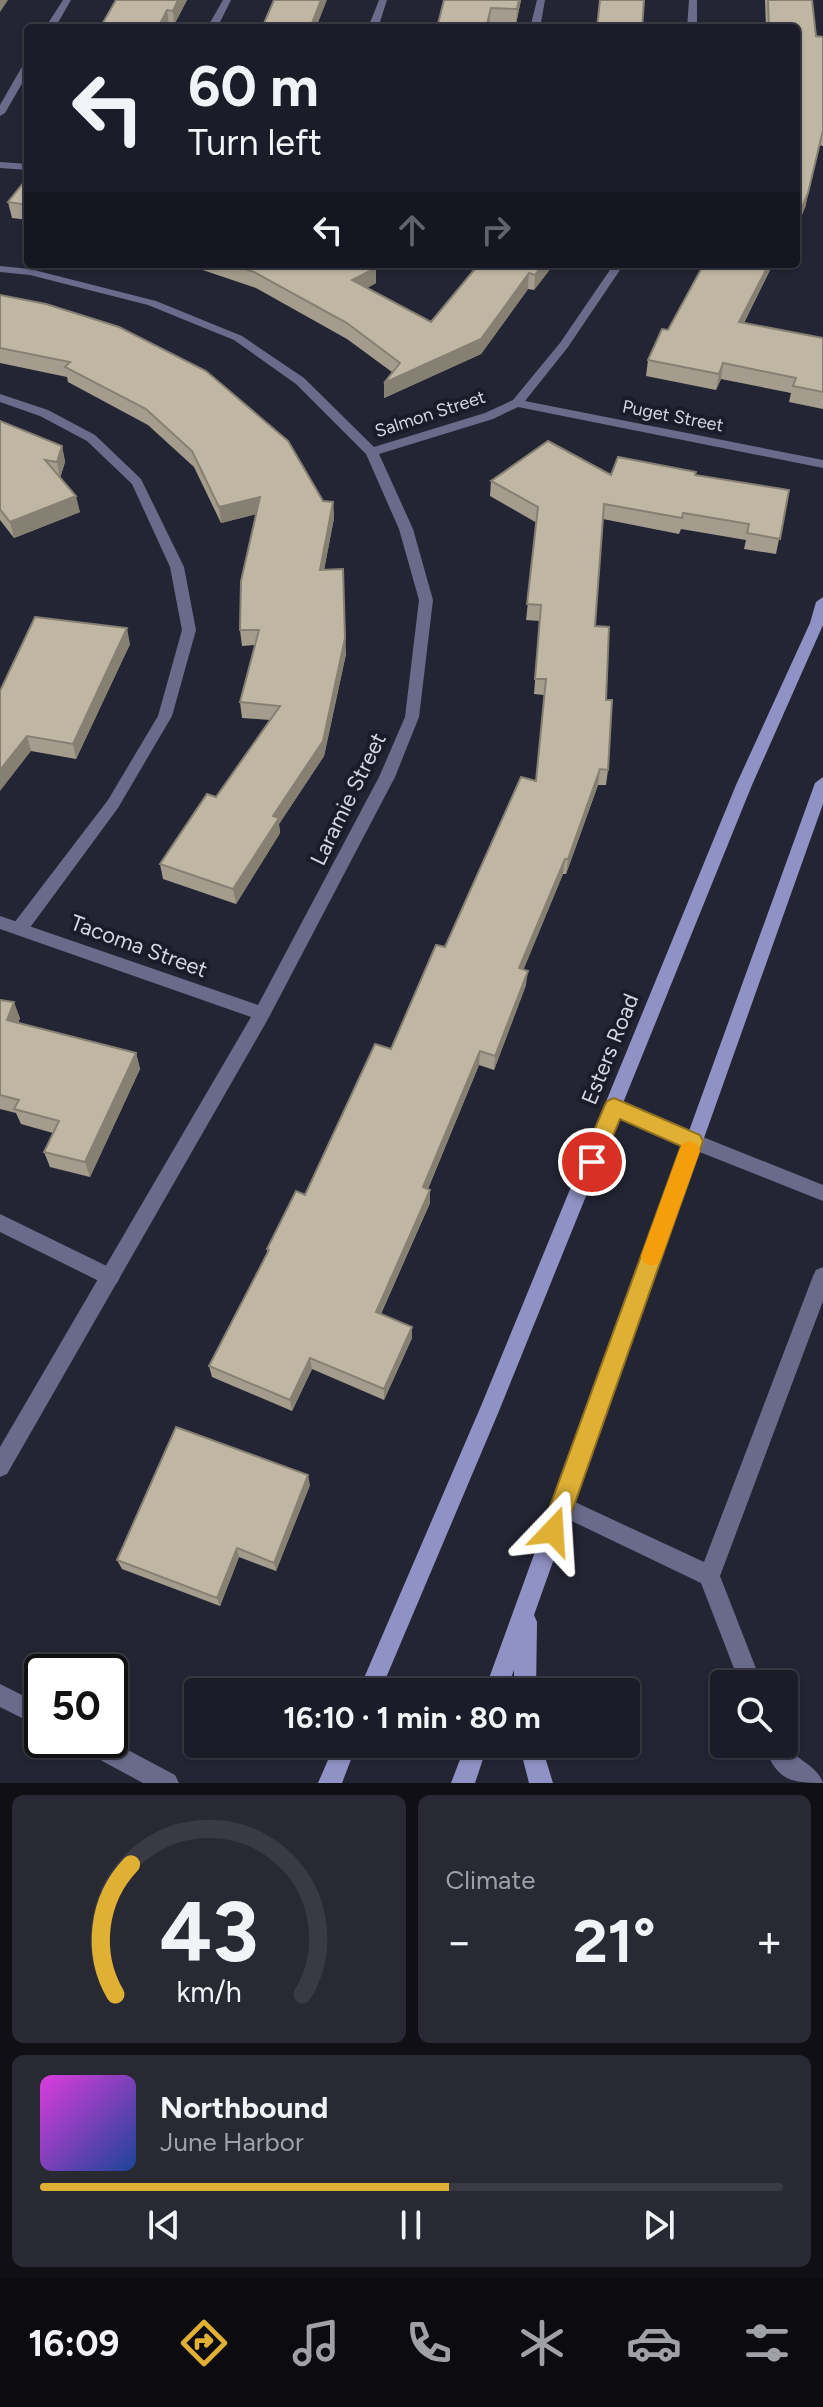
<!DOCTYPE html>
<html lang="en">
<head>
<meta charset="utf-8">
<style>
	body { margin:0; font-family:Figtree,sans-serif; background:#282933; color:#f1f3f6; height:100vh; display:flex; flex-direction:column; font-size:30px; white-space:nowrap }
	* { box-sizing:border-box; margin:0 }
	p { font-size:26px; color:#a0a1a7 }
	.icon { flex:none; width:44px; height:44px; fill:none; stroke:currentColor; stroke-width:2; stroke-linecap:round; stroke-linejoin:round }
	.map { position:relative; height:1783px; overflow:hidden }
	.side { display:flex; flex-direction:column; gap:12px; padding:12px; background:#0f0f15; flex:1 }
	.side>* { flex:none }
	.hud { position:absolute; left:24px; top:24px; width:776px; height:244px; border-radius:8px; box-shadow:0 2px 6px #0004,0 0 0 2px #393a44; background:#1b1c27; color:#f1f3f6; overflow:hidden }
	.controls { position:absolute; left:710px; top:1670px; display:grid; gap:16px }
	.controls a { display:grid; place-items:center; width:88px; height:88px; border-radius:8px; background:#1b1c27; box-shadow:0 2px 6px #0004,0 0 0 2px #393a44; font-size:40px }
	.speed { position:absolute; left:24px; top:1654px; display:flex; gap:16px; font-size:40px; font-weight:700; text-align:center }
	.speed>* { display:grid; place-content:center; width:104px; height:104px; border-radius:50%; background:#1b1c27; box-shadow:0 2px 6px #0004,0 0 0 2px #393a44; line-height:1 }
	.speed .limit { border:4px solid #111; border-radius:12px; background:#fff; color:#111 }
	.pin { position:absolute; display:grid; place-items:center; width:68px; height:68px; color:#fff; margin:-34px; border:4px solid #fff; border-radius:50%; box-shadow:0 2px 8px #0007 }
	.me { position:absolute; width:88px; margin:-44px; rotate:20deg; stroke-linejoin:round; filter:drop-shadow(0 0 6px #0008) }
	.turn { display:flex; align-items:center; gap:28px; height:168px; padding:0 32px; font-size:36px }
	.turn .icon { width:104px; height:104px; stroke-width:2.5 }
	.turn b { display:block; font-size:56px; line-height:68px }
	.lanes { display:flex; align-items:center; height:76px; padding:0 32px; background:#0003; justify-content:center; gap:40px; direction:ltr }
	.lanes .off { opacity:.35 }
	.big { font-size:60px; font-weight:700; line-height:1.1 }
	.side .tile { flex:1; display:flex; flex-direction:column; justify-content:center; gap:12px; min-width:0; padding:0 28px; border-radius:12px; background:#282933 }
	.side .dial { align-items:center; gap:0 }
	.dial svg { height:208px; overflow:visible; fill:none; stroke:#393a44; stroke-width:7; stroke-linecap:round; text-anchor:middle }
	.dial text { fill:#f1f3f6; stroke:none }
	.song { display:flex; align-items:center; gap:24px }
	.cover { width:96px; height:96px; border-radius:12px; background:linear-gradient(135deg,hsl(300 70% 55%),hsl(220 70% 35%)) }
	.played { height:8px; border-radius:4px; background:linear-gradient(90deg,#dfb034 55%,#393a44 55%) }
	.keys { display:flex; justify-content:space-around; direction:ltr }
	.heat { display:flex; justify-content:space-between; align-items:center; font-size:44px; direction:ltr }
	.side .tiles { flex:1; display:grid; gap:12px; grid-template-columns:1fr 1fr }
	.tile:last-child { grid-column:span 2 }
	.trip { position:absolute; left:184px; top:1678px; width:456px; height:80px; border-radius:8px; background:#1b1c27; box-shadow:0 2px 6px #0004,0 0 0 2px #393a44; font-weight:700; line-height:80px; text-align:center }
	.tab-bar { display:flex; height:128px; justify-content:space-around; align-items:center; background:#0b0b10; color:#a0a1a7 }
	.tab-bar .icon { width:56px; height:56px }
	.tab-bar .current { color:#dfb034 }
	.tab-bar b { font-size:36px; color:#f1f3f6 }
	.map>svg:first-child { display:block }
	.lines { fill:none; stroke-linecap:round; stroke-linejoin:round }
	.service { fill:#6a6b8b; fill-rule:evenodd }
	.minor { fill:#6a6b8b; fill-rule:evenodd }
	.tertiary { fill:#6a6b8b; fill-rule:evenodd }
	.secondary { fill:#9091c4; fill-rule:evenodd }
	.wall { fill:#a49d8d }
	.shaded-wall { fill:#868073 }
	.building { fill:#bfb7a4; stroke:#868073; stroke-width:2 }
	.route { fill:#dfb034; stroke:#917222; stroke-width:2 }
	.slow { fill:#f59e0b }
	.labels { text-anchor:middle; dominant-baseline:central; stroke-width:8; stroke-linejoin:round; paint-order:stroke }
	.far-street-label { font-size:18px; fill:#d5d6e0; stroke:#1b1b29 }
	.street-label { font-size:22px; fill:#d5d6e0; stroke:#1b1b29 }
</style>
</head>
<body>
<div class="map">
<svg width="823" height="1783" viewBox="0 0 823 1783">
	<rect width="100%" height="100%" fill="#242534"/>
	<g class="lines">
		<path class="service" d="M223 0H231L217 28H207Z
			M537 0H545L540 28H530Z
			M0 162 28 164V170L0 168Z
			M0 394 48 410 95 435 141 479 184 567 196 630 172 716 118 808 26 933H14L12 928 14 923 108 800 158 716 182 630 170 567 132 484 87 441 40 416 0 402Z
			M693 1133 823 1185V1201L687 1147 684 1141 687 1135Z
			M0 1214 117 1271 120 1277 117 1283 110 1286 103 1283 0 1232Z
			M823 1267V1301L720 1576 762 1684H740L701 1583 555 1513 552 1506 555 1499 562 1496 704 1562 813 1276 816 1270Z
			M784 1741C792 1759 817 1764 823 1783 787 1783 777 1779 763 1744H784Z"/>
		<path class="minor" d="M63 0H71L55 28H45Z
			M379 0H387L378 28H368Z
			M689 0H697V28H687Z
			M28 62V73L5 113 0 116V105L23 65Z
			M614 264H624L568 347 525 401 823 460V468L518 407 493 419 379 454 413 529 433 600 419 717 395 777 268 1019 7 1474 0 1477V1447L251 1017 0 929V916L258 1005 379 777 405 717 419 600 399 529 366 454 296 384 234 340 148 305 30 275 0 272V266L30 269 156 301 242 336 304 378 374 447 485 413 513 400 560 343Z"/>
		<path class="tertiary" d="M0 1684 42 1705V1728L0 1707Z
			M75 1740H109L175 1775 179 1783H143L78 1748Z"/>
		<path class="secondary" d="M823 597V625L752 785 623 1103 689 1131 815 783 823 777V804L534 1615 537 1622 536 1692H514V1670L506 1692H484L683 1145 618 1117 499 1411 380 1692H358L481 1406 736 785 810 623 816 602Z
			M335 1744H357L342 1783H318Z
			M466 1744H488L475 1783H451Z
			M519 1744H541L553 1783H529Z"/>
	</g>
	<path class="wall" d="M116 0H187L174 25H169L167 28H100Z
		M444 0H521L516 24 490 22Z
		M765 0H812L816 36 823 37V146L819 145 805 208 796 28H766Z
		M28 177V220L12 218 8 202Z
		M185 264H369L376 268V283L367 288 431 322 479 264H554L534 290 528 289 481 354 384 398V383L392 372 347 339 256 288Z
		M773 264 744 323 823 338V409L789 402 791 393 721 379 716 390 646 376 648 360 668 330Z
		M0 295 323 501 333 502 334 518 324 570 346 654 324 756 279 824 280 833 236 904 163 879 160 864 216 797 270 720 242 718 240 702 255 645 242 646 240 630 256 514 221 523 194 467 148 425 68 382 67 377 0 363Z
		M0 421 62 446 65 462 60 478 80 512 14 538 0 520Z
		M611 475H695L789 490 776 554 744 549 746 540 681 529 679 534 603 519 595 626 606 700 608 770 606 785H598L566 874H563L523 970 526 985 494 1070 479 1065 428 1189 430 1190V1203L381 1314 412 1338 384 1400 312 1369 292 1411 212 1377 209 1366 267 1254V1249L305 1195 391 1049 536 781 544 695 534 694 540 621 526 620 537 523 490 496 491 481Z
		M130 644 76 759 31 751 0 691Z
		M0 1000 20 1018 18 1023 136 1053 140 1069 90 1177 50 1167 44 1152 53 1133 21 1124 16 1113 0 1109Z
		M310 1485 276 1571 239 1557 220 1606 122 1569 117 1560Z"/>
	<path class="shaded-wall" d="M0 0H8L0 12Z
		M178 0H187L174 25 173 11Z
		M321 0H327L316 28H310Z
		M519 0H521L516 24 517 9Z
		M491 8 489 28H486Z
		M167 10 169 25 167 28H158Z
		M819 145 805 208 796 229V222Z
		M543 264H554L534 290 535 275Z
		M769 264H773L736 337 739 322Z
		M376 268V283L353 296 352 280Z
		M529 273 528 289 481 354 384 398V383Z
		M723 363 721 379 716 390 719 374Z
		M62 446 65 462 60 478 57 462Z
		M76 496 80 512 14 538 10 522Z
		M260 497 261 513 221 523 219 507Z
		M333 502 334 518 321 586 320 570Z
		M343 569 346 654 324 756 279 824 280 833 236 904 233 889 273 816Z
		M127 628 130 644 76 759 73 744Z
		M27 736 31 751 0 791V770Z
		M600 769 598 785 566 874 568 859Z
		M565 859 563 874 518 983 519 968Z
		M528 971 526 985 494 1070 495 1056Z
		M14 1002 20 1018 13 1036 7 1020Z
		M480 1051 479 1065 423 1200V1187Z
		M136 1053 140 1069 90 1177 85 1162Z
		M430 1190V1203L376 1324V1312Z
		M412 1327V1338L384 1400V1389Z
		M310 1358 312 1369 292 1411 290 1400Z
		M308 1475 310 1485 276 1571 274 1563Z
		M237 1548 239 1557 220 1606 217 1598Z"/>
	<path class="building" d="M116 0H178L173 11 167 10 158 28H100Z
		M274 0H321L310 28H262Z
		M444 0H519L517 9 491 8 486 28H437Z
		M600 0H644L642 28H597Z
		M768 0H812L816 36 823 37V130L808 193 796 222V28H769Z
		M28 177V205L8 202Z
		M229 264H369L376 268 352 280 431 322 479 264H543L535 275 529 273 481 339 384 383 400 363 347 323 254 272Z
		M704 264H769L739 322 823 338V392L793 386 796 378 723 363 719 374 648 360 662 329 668 330Z
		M0 295 46 304 119 327 206 371 288 441 323 501 333 502 320 570 343 569 345 638 323 741 273 816 279 818 233 889 160 864 207 794 216 797 280 706 240 702 259 630H240L241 581 260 497 219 507 192 451 146 409 65 367 70 362 0 348Z
		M0 421 62 446 57 462 45 460 76 496 10 522 0 509Z
		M548 441 611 475 618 457 696 472 695 475 789 490 780 539 747 533 749 524 683 513 682 518 604 504 595 626 609 627 606 700H612L608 770 600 769 568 859H565L519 968 528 971 495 1056 480 1051 423 1187 430 1190 376 1312 412 1327 384 1389 310 1358 290 1400 209 1366 269 1250 267 1249 296 1191 305 1195 375 1044 391 1049 436 945 445 947 521 777 536 781 546 679H535L541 605 527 604 538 507 491 481Z
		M35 617 127 628 73 744 27 736 0 770V691Z
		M0 1000 14 1002 7 1020 136 1053 85 1162 44 1152 59 1121 14 1109 19 1100 0 1095Z
		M176 1427 308 1475 274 1563 237 1548 217 1598 117 1560Z"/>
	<path class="route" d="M614 1098 700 1135 703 1141 565 1531 561 1540 553 1543 544 1540 541 1531 681 1146 620 1119 599 1169 592 1172 584 1169 581 1162 604 1107 607 1101Z"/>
	<path class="slow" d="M689 1141 697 1144 700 1151 662 1256 659 1263 652 1266 644 1263 641 1256 679 1151 682 1144Z"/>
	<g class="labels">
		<g class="far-street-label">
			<text transform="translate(430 414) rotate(-18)">Salmon Street</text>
			<text transform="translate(673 416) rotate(11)">Puget Street</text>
		</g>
		<g class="street-label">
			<text transform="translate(348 799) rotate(-64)">Laramie Street</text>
			<text transform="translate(139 946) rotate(20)">Tacoma Street</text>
			<text transform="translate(610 1049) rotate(-68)">Esters Road</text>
		</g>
	</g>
</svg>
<div class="controls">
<a><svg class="icon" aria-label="search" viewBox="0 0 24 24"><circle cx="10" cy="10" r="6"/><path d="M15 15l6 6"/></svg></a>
</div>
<div class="speed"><div class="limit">50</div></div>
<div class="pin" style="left:592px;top:1162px;background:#d93025"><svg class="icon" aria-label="arrive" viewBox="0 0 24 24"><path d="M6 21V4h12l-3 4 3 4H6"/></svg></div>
<svg class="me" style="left:553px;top:1531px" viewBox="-20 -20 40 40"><path d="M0-17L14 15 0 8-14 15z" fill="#dfb034" stroke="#fff" stroke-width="4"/></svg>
<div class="trip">16:10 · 1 min · 80 m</div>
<div class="hud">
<div class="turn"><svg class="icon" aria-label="left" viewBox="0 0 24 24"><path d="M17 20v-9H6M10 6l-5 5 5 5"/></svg><div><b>60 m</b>Turn left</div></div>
<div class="lanes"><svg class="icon" aria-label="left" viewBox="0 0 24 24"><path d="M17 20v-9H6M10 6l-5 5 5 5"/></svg><svg class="icon off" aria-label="ahead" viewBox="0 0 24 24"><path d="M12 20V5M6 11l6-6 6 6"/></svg><svg class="icon off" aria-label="right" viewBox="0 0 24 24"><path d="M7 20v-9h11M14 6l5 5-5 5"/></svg></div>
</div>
</div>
<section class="side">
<div class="tiles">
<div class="tile dial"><svg viewBox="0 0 100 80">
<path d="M14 69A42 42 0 1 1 86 69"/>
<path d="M14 69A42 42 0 0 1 20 19" stroke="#dfb034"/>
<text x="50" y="56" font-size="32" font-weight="700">43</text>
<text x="50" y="72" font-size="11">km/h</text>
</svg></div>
<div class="tile"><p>Climate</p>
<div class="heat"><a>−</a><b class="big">21°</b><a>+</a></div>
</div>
<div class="tile">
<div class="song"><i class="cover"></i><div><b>Northbound</b><p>June Harbor</p></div></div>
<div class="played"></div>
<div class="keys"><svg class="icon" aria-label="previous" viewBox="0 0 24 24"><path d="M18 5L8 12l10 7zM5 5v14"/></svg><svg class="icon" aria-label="pause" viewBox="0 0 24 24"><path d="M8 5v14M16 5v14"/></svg><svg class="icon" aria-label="next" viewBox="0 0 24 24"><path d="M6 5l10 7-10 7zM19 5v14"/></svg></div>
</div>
</div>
</section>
<nav class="tab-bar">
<b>16:09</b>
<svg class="icon current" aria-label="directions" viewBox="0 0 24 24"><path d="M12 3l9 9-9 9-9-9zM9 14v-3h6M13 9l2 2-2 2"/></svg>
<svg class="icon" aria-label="music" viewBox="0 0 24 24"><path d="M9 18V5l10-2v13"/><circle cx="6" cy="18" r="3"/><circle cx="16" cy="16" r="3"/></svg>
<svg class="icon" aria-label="phone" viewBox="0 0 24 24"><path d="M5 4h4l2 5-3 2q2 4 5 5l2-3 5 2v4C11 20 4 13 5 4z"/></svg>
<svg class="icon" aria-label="climate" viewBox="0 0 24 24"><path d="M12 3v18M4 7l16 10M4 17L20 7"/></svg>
<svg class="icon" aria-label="car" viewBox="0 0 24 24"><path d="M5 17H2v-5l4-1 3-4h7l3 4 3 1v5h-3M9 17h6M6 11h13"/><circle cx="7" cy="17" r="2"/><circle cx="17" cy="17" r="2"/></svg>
<svg class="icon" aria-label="filters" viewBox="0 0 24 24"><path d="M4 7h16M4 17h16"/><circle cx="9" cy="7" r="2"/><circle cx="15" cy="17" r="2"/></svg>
</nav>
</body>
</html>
